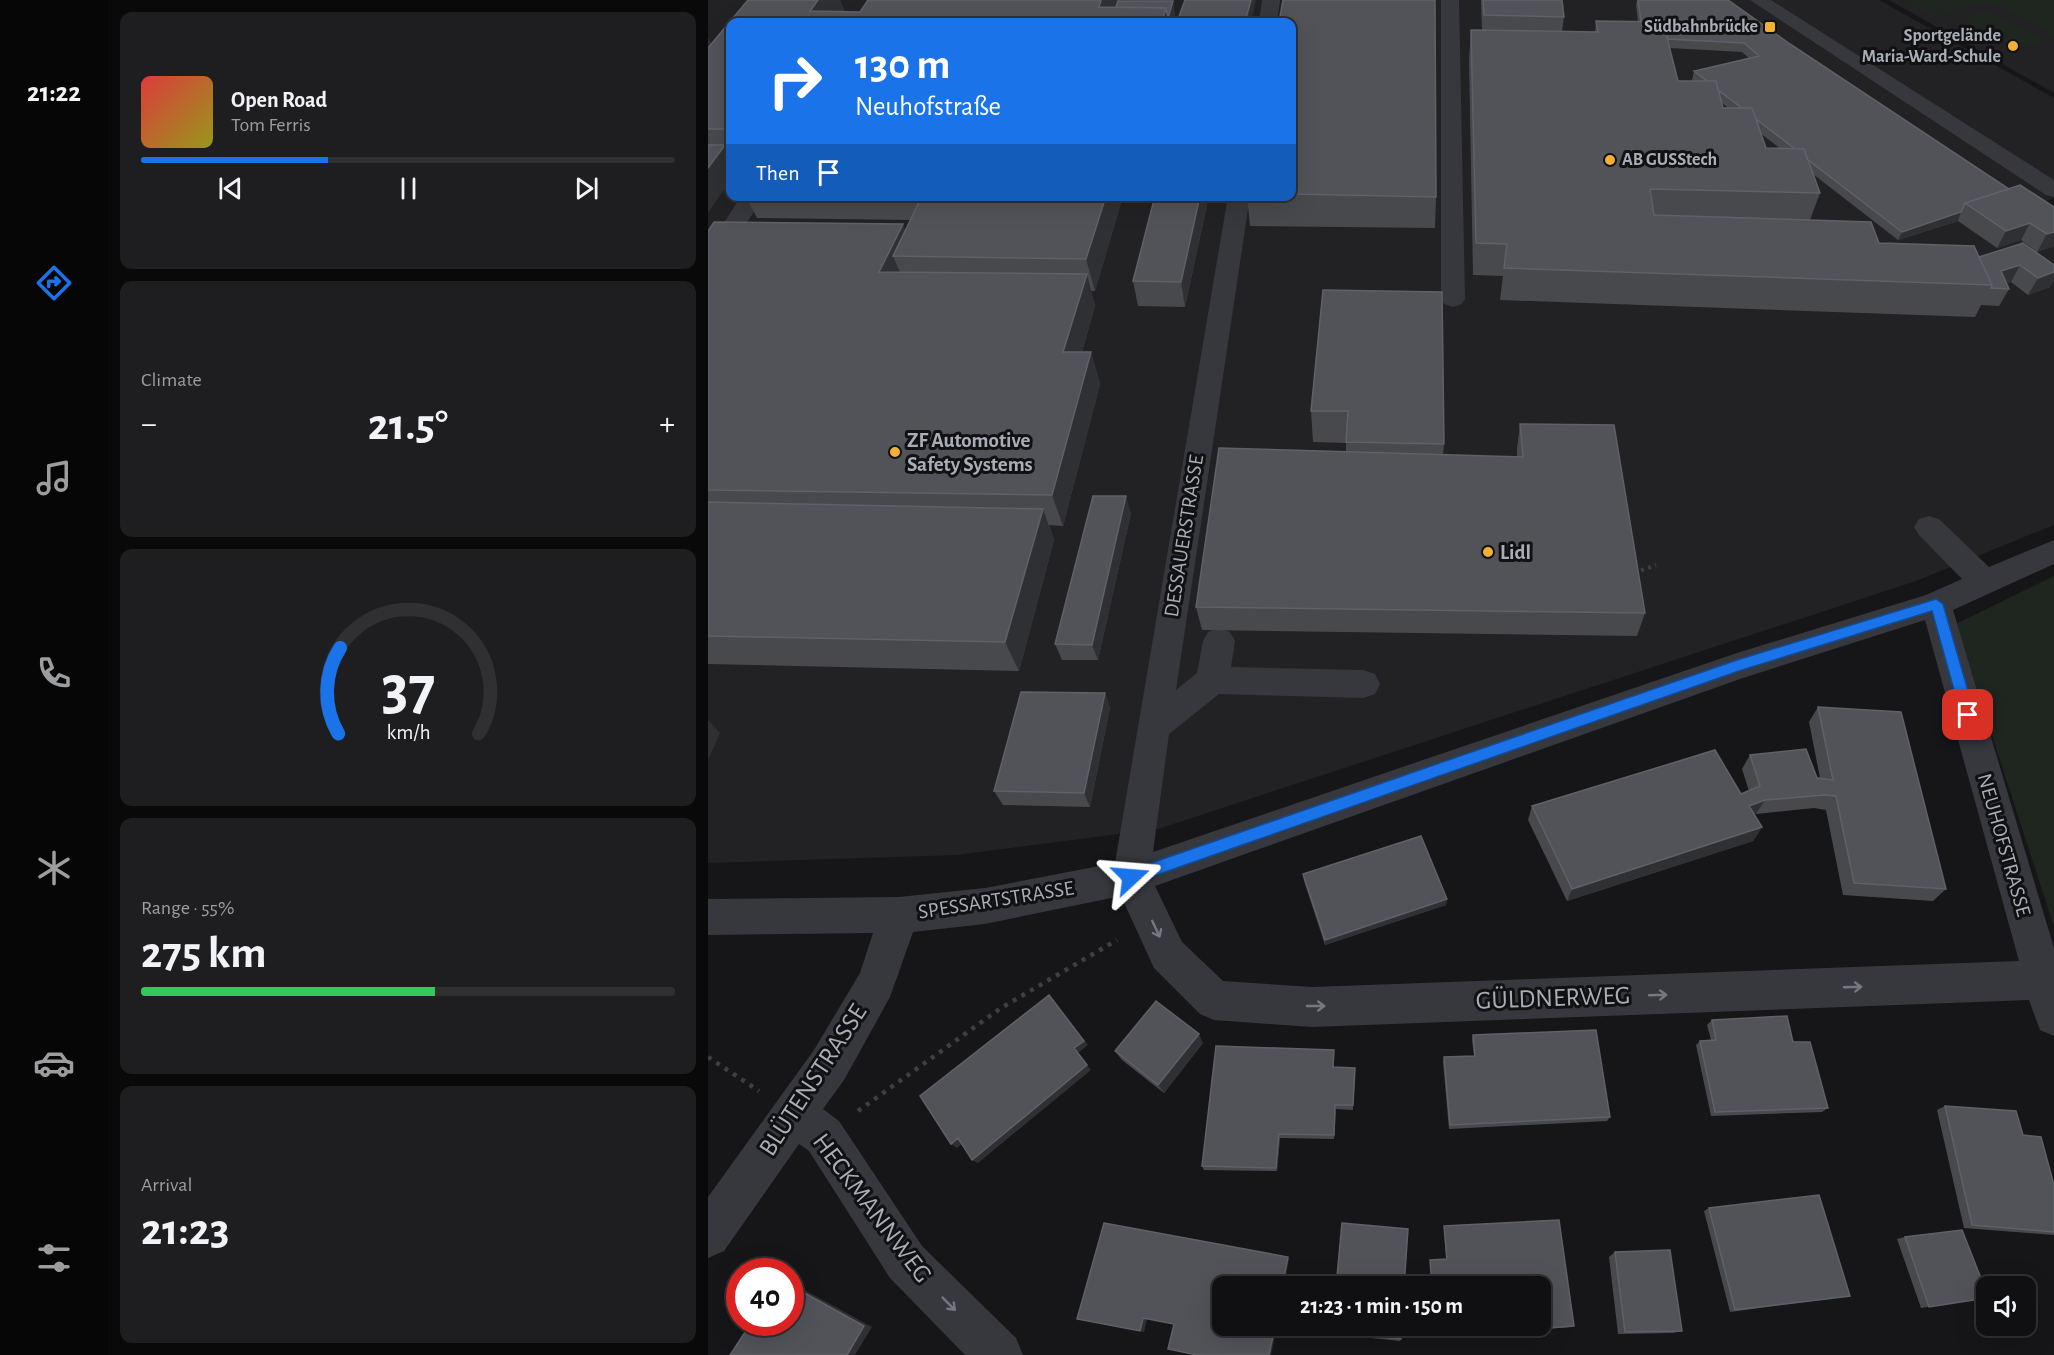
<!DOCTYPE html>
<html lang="en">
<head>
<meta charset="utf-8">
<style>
	body { margin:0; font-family:"Alegreya Sans",sans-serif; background:#1e1e20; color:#f1f3f6; height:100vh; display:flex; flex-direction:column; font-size:22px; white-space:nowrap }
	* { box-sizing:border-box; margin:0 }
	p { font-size:20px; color:#9c9d9f }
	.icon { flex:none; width:33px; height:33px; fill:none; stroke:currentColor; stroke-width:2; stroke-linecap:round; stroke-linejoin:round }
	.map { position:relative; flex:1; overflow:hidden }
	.side { display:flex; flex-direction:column; gap:12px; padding:12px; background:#09090a; width:600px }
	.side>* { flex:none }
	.hud { position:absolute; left:18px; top:18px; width:570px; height:183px; border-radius:12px; box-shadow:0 6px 24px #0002,0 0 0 2px #303032; background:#1a73e8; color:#fff; overflow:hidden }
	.fabs { position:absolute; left:1268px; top:1276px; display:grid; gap:12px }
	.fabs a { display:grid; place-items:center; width:60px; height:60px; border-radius:12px; background:#101012; box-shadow:0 6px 24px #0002,0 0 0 2px #303032; font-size:30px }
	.speed { position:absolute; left:18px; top:1258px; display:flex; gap:12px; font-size:30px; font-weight:700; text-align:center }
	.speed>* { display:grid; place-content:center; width:78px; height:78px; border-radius:50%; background:#101012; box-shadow:0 6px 24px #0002,0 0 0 2px #303032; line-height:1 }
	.speed .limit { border:9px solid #d22; background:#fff; color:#111 }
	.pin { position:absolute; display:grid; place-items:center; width:51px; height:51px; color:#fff; margin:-26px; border-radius:12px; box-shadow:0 3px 9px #0006 }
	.me { position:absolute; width:66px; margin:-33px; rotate:71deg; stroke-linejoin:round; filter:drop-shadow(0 0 4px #0008) }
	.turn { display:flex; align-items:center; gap:21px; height:126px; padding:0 30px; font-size:27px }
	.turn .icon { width:78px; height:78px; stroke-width:2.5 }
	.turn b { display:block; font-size:42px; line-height:51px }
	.then { display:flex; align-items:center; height:57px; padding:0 30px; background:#0003; gap:12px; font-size:22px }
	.big { font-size:45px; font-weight:700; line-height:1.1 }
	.side .tile { flex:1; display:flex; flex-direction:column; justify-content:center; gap:9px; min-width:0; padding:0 21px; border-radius:12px; background:#1e1e20 }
	.side .dial { align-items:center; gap:0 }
	.dial svg { height:156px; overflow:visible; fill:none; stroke:#303032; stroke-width:7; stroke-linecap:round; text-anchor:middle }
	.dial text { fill:#f1f3f6; stroke:none }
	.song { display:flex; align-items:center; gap:18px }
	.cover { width:72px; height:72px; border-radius:9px; background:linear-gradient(135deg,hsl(0 70% 55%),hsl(60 70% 35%)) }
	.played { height:6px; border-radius:3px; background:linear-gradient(90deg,#1a73e8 35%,#303032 35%) }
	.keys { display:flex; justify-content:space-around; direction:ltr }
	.heat { display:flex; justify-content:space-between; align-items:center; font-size:33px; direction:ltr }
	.charge { height:9px; border-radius:4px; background:linear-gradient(90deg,#34c759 55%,#303032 0) }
	.trip { position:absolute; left:504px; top:1276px; width:339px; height:60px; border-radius:12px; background:#101012; box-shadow:0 6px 24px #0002,0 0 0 2px #303032; font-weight:700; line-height:60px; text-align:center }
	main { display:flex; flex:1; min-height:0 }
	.tabs { display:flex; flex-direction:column; width:108px; justify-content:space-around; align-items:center; background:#060607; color:#9c9d9f }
	.tabs .icon { width:42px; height:42px }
	.tabs .active { color:#1a73e8 }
	.tabs b { font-size:27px; color:#f1f3f6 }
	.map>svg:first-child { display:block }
	.built { fill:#222225; fill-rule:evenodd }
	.green { fill:#1e261f }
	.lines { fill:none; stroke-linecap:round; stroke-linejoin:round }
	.path-far1 { stroke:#3d3f44; stroke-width:4; stroke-dasharray:3 4.5; stroke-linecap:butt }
	.path { stroke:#3d3f44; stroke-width:4.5; stroke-dasharray:4 6; stroke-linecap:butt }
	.minor { fill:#37383d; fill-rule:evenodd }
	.wall { fill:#47494d; fill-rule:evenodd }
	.shaded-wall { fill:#2f3033 }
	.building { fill:#525359; stroke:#5f6168; stroke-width:1.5 }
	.oneway { stroke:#757881 }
	.route { fill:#1a73e8; stroke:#114b97; stroke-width:1.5 }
	.poi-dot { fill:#f2b134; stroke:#111113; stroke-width:2 }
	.labels { text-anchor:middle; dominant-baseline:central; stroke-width:6; stroke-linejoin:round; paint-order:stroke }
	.far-poi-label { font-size:18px; font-weight:bold; fill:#a8adb8; stroke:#111113; text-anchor:end }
	.poi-label { font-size:21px; font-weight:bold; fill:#a8adb8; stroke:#111113; text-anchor:start }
	.street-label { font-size:21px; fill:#a8adb8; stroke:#111113 }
	.near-street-label { font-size:26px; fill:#a8adb8; stroke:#111113 }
</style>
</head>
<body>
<main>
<nav class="tabs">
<b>21:22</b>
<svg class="icon active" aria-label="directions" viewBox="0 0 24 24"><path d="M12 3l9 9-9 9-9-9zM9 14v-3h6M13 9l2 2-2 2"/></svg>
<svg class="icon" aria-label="music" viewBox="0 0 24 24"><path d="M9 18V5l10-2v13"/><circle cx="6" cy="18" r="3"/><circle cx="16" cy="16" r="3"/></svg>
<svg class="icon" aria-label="phone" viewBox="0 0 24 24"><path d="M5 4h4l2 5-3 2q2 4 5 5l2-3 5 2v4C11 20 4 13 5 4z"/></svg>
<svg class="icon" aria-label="climate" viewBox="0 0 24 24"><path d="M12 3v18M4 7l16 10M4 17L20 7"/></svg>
<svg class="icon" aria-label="car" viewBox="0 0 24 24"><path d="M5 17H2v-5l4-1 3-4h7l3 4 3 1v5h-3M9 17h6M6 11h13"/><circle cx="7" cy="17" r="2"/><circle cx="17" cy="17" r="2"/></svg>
<svg class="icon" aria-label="filters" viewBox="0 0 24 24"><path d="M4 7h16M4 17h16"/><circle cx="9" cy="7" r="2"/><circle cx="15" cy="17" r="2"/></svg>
</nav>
<section class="side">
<div class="tile">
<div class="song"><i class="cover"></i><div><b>Open Road</b><p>Tom Ferris</p></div></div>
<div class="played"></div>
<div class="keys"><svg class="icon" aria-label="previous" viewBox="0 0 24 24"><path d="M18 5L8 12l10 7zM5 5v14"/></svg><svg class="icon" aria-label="pause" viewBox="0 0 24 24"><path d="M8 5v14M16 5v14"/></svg><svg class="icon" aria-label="next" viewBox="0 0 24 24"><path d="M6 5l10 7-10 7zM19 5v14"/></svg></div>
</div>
<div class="tile"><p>Climate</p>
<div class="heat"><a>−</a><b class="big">21.5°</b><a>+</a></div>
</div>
<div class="tile dial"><svg viewBox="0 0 100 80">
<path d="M14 69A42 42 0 1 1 86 69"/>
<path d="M14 69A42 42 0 0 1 15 25" stroke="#1a73e8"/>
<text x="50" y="56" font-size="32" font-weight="700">37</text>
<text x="50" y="72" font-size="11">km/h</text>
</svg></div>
<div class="tile"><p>Range · 55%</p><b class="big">275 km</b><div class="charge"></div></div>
<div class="tile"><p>Arrival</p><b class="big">21:23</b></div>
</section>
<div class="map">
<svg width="1346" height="1355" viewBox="0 0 1346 1355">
	<rect width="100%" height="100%" fill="#161618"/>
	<path class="built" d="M0 0H1171L1346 98V198L1320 209 1346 228V525L1208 581 450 829 248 855 0 863ZM22 22H584V196H22Z
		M1181 0H1346V93Z"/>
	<path class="green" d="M1194 0H1346V36L1279 2 1226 17Z
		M1279 10 1337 41 1309 49 1251 18Z
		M1346 576V927L1248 624Z"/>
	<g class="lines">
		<path class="path-far1" d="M926 573 948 565"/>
		<path class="path" d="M0 1057 51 1091
			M150 1111 293 1008 409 940"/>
		<path class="minor" d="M554 0H572L569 22H551Z
			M733 0H751L757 299 754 304 745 307 736 304 733 299Z
			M1042 0H1063L1346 180V197L1338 195Z
			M33 196H56L8 271 0 273V248Z
			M520 196H542L468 690 489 673 495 641 500 632 511 628 522 632 527 641 523 667 655 670 667 674 672 684 667 694 655 698 511 694 461 734 445 852 1029 653 1218 595 1254 579 1211 535 1206 527 1211 519 1221 516 1231 519 1281 567 1346 540V564L1245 610 1346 948V1036L1332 1030 1321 1000 604 1027 506 1020 492 1014 446 968 413 896 277 924 205 932 182 997 136 1080 115 1109 131 1121 214 1246 308 1338 315 1355H257L182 1278 101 1151 91 1144 16 1251 0 1258V1197L106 1050 152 973 165 933 0 935V899L191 897 277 888 407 863ZM1217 620 1311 961 604 987 515 981 474 942 447 886 1035 678Z"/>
	</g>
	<path class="wall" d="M40 0H132L136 11 135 12H152L410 1H465L467 17 466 22H22V180L0 212V38L3 44Z
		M773 0H854L856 17 854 31 887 32 888 21 930 22 928 5 929 0H930L1082 44 1301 189 1312 185 1346 246 1329 252 1313 240 1289 248 1250 221 1190 240 1105 174 1112 193 1102 220 1171 243 1271 257 1315 243 1342 287 1320 295 1303 282 1298 283 1301 289 1291 306 1273 305 1267 317 792 300 795 276 765 275 761 60 763 30H774ZM962 48 1034 52 1042 59 986 71 984 80 986 81H970ZM1014 103 1020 108H1015ZM1052 133 1073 149 1058 148Z
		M584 22 728 197 727 228 542 226 539 196H584Z
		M38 196H415L387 291H383L387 306 374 352H383L392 384 355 526 341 525 346 540 311 671 0 664V231L198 230 203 220 49 218Z
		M447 196H501L477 307 430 306 425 281Z
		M615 290 736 444 735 455 809 457V449L812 424 937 613 929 636 494 630 488 607 638 452V443L605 442 603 411Z
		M423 513 390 660H354L347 644Z
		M397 693 402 708 382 807 295 805 286 791Z
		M1110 707 1238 889 1225 901 1135 895 1118 810 1106 808 1048 814H1046L1054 827 1045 841 859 901 820 820 824 806 1033 794 1041 791 1034 769 1042 755 1112 778 1101 722Z
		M595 874 739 899 738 905 617 945 596 881Z
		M1004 1020 1085 1042 1120 1108 1114 1112 1003 1116 988 1045 992 1041 1003 1040 999 1025Z
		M765 1035 902 1117 899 1121 741 1129 735 1062 736 1057 766 1056 764 1040Z
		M495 1043 456 1093 414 1060 407 1051Z
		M626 1055V1067L647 1068V1072L645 1110 628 1109 626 1139 572 1138 569 1171 496 1170 494 1166Z
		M1237 1106 1315 1135 1346 1185V1235L1256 1228 1229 1110Z
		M1001 1208 1142 1296 1022 1312 996 1211Z
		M851 1220 866 1326 863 1327 745 1336V1326H832V1287H724L722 1262V1260L738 1259 736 1229V1226Z
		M1197 1237 1278 1298 1213 1308 1189 1239Z
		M907 1252 974 1331 965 1333 910 1334 901 1257Z
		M623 1332 693 1339 692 1341 624 1334Z"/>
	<path class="shaded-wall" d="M110 0H132L136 11 128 22 102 11Z
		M393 0H411L402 22 391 7Z
		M543 0H548L543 22H537Z
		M465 1 467 17 466 22H454L458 8Z
		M0 38 4 46 0 49Z
		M22 123V138L18 129Z
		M17 145 22 156V180L0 212V168Z
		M398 196H415L387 291 378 259Z
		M492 196H501L477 307 473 282Z
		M1253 212 1250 221 1190 240 1194 232Z
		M1322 223 1313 240 1289 248 1298 231Z
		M195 224 208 256H185L196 282 171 272Z
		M1346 232V246L1329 252 1339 234Z
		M1312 265 1303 282 1284 288 1293 271Z
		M1346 272V281L1342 287 1320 295 1330 278Z
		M379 274 387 306 365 384 355 352Z
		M383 352 392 384 355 526 344 495Z
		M418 496 423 513 390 660 384 645Z
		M335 509 346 540 311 671 297 642Z
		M397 693 402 708 382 807 376 793Z
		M0 720 12 733 0 760Z
		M1057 800 1048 814 1033 820 1041 806Z
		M1054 827 1045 841 859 901 864 889Z
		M739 899 738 905 617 945V940Z
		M341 995 380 1045 370 1053 383 1070 270 1163 264 1160 366 1048Z
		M491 1034 495 1043 456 1093 450 1085Z
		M627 1105 628 1109 626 1139V1135Z
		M571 1134 572 1138 569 1171 568 1168Z
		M250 1138 256 1142 249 1148 243 1144Z
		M580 1257 581 1259 576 1287H574Z
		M82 1282 164 1327 147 1355H139L82 1285Z
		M435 1318 439 1319 436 1332 432 1331Z
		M567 1326H569L563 1355H561Z"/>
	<path class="building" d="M40 0H110L102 11 152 12 160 0H393L391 7 458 8 454 22H22V123L18 129H0V48Z
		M477 0H543L537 22H469Z
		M575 0H727L728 197 584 194V22H571Z
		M775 0H854L856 17 776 15Z
		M930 0H1020L1082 44 1301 189 1257 203 1253 212 1194 232 1099 159 1096 149H1087L1048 119 1044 108H1034L1010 90 1008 81H999L986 71 1051 56 1036 43 960 39 955 22H933Z
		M410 1H465L460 18 458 8 408 7Z
		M888 21 955 22 970 81H1008L1015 108H1044L1058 148 1096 149 1112 193 942 189 946 215 1163 222 1171 243 1266 246 1284 285 796 268 799 244 768 243 763 30 890 32Z
		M0 145H17L0 168Z
		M1312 185 1346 207V232L1339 234 1322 223 1298 231 1257 203Z
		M214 196H398L378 259 185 256Z
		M447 196H492L473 282 425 281Z
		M6 222 195 224 171 272 379 274 355 352H383L344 495 0 490V231Z
		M1315 243 1346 265V272L1330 278 1312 265 1293 271 1301 289 1283 288 1284 285 1271 257Z
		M615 290 734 292 736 444 638 442 640 411H603Z
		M812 424 906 425 937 613 488 607 511 448 815 457Z
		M385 496H418L384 645 347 644Z
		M0 502 335 509 297 642 0 636Z
		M313 692 397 693 376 793 286 791Z
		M1110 707 1193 712 1238 889 1146 883 1128 796 1116 795 1057 800 1041 806 1054 827 864 889 824 806 1007 750 1033 794 1052 786 1042 755 1098 749 1109 778 1125 780Z
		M713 836 739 899 617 940 595 874Z
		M341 995 376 1041 366 1048 379 1065 264 1160 250 1138 243 1144 212 1096Z
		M448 1001 491 1034 450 1085 407 1051Z
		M1079 1016 1085 1042H1102L1120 1108 1007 1112 992 1041 1008 1040 1004 1020Z
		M888 1030 902 1117 742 1125 736 1057 767 1056 765 1035Z
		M508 1046 626 1050 625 1067 647 1068 645 1105H627L626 1135 571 1134 568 1168 494 1166Z
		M1237 1106 1308 1111 1315 1135 1333 1137 1346 1185V1232L1264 1225Z
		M1111 1195 1142 1296 1027 1310 1001 1208Z
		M851 1220 866 1326 746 1335V1326H832V1287H724L722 1260 739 1259 736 1226Z
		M396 1223 580 1257 574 1287H514V1326H567L561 1355H489L460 1349 466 1324 435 1318 432 1331 369 1319Z
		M634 1223 700 1229 696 1287H628Z
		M1254 1230 1278 1291V1298L1221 1307 1197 1237Z
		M962 1250 974 1331 917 1332 907 1252Z
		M82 1285 156 1326 139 1355H22L43 1323H82Z
		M624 1326H693V1339L623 1332Z"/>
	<defs><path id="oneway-shaft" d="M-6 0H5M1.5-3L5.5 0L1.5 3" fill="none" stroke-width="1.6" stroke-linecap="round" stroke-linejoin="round" transform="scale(1.5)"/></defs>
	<g class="oneway">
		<use href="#oneway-shaft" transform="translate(448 929) rotate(65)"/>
		<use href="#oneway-shaft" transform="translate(1145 987) rotate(-2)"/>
		<use href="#oneway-shaft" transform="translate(950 995) rotate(-2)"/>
		<use href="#oneway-shaft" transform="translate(608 1006)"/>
		<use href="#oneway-shaft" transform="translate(241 1304) rotate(45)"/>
	</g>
	<path class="route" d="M1228 599 1235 604 1267 715 1264 719H1255L1253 715 1224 611 1031 671 423 884 417 882 415 877 417 872 423 870 1029 660Z"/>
	<g class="poi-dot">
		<rect x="1056" y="21" width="12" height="12" rx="3"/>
		<circle cx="1305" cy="46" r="6"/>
		<circle cx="902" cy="160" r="6"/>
		<circle cx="187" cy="452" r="6"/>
		<circle cx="780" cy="552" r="6"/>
	</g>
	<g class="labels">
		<g class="far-poi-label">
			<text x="1050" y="27">Südbahnbrücke</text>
			<text x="1293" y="36">Sportgelände<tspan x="1293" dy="21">Maria-Ward-Schule</tspan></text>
			<text x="914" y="160" text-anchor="start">AB GUSStech</text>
		</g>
		<g class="poi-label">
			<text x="199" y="440">ZF Automotive<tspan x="199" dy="24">Safety Systems</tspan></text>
			<text x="792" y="552">Lidl</text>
		</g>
		<g class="street-label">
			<text transform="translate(476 536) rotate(-81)">DESSAUERSTRASSE</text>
			<text transform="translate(1296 845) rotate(74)">NEUHOFSTRASSE</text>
			<text transform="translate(288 900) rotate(-9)">SPESSARTSTRASSE</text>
		</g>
		<g class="near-street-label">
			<text transform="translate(845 998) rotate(-2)">GÜLDNERWEG</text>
			<text transform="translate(105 1080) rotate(-57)">BLÜTENSTRASSE</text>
			<text transform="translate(164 1208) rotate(53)">HECKMANNWEG</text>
		</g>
	</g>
</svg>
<div class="fabs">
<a><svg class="icon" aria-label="sound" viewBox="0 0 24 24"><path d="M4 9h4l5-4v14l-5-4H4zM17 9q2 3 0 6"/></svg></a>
</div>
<div class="speed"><div class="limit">40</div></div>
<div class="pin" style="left:1260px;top:715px;background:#d93025"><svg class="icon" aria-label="arrive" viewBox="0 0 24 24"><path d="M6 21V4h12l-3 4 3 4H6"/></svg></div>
<svg class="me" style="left:423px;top:877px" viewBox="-20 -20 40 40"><path d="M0-17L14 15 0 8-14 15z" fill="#1a73e8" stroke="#fff" stroke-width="4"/></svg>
<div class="trip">21:23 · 1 min · 150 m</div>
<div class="hud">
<div class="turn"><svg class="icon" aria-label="right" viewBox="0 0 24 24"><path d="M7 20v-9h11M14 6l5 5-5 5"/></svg><div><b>130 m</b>Neuhofstraße</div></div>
<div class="then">Then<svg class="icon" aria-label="arrive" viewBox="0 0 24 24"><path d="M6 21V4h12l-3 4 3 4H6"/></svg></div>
</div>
</div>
</main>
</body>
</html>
